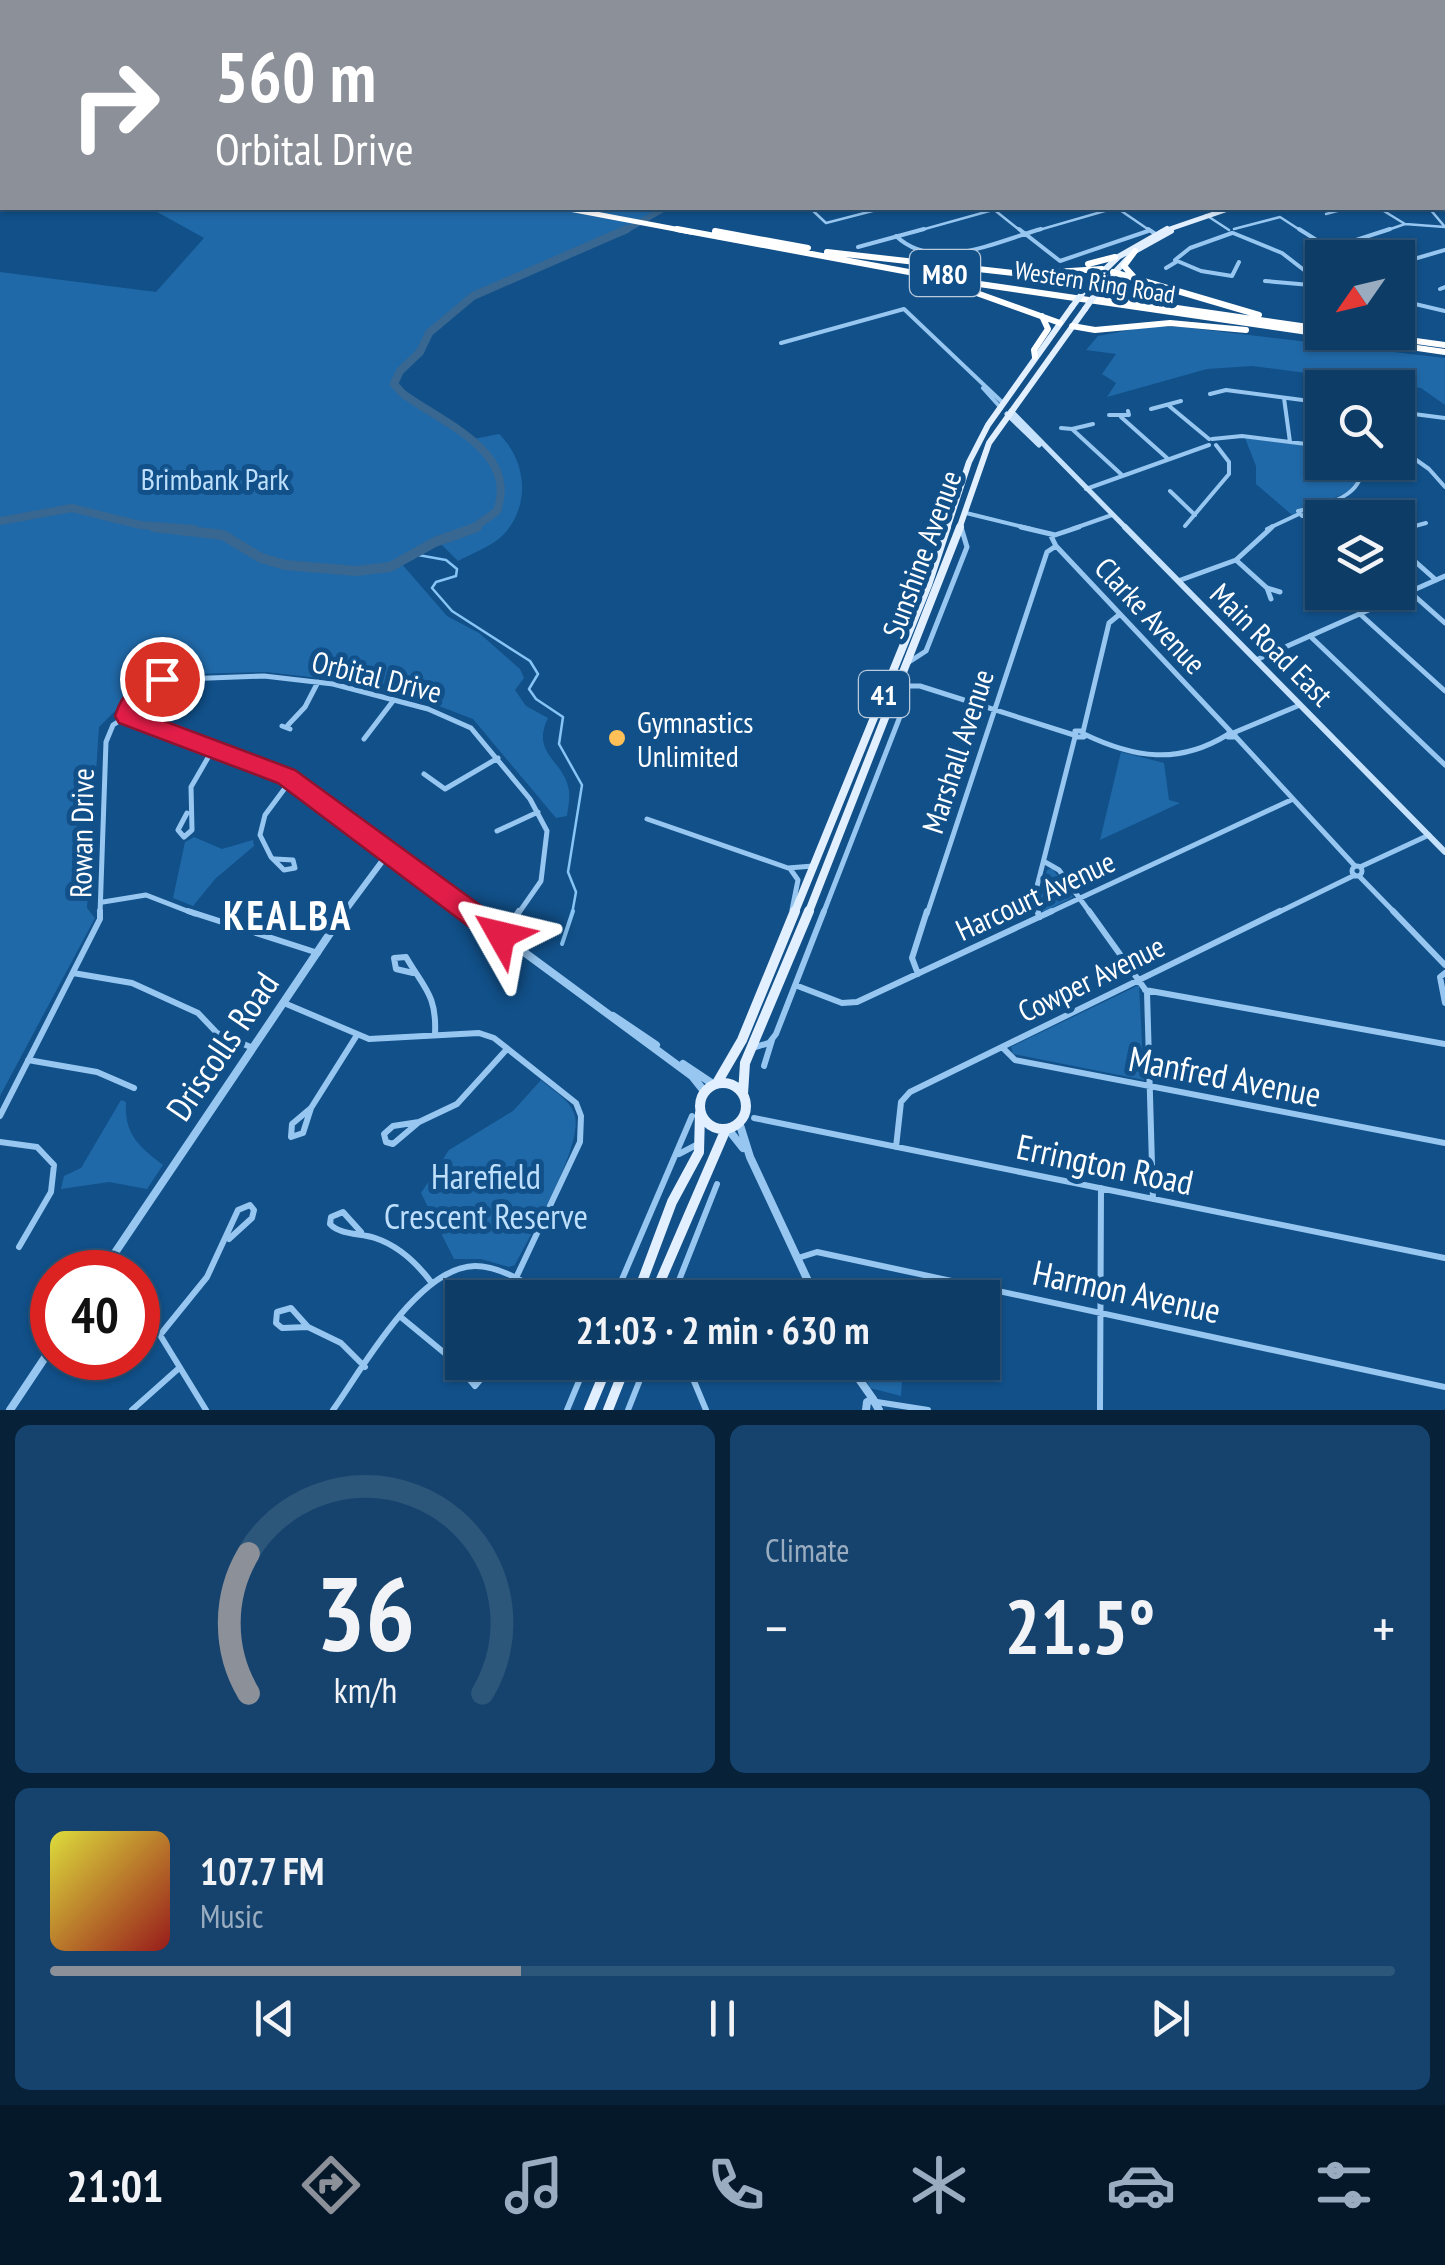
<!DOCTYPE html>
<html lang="en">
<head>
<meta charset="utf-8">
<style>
	body { margin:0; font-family:"PT Sans Narrow",sans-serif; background:#16436d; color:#f1f3f6; height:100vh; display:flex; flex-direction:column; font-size:38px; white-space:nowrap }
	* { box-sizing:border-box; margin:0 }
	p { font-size:32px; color:#9aadc0 }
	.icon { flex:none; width:55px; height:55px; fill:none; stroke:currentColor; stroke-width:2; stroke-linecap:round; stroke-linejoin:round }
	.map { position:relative; height:1410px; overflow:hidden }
	.drawer { display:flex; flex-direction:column; gap:15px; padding:15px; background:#072139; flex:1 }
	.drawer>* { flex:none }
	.top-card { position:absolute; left:0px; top:0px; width:1445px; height:210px; box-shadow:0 2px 8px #0004,0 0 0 2px #2d567b; background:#8c9099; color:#fff; overflow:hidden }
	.needle { width:65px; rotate:236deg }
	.controls { position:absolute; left:1305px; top:240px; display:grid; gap:20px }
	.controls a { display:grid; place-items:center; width:110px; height:110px; border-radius:0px; background:#0d3c67; box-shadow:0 2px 8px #0004,0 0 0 2px #2d567b; font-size:50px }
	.speed { position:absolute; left:30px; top:1250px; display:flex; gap:20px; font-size:50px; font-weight:700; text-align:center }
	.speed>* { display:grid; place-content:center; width:130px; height:130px; border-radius:50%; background:#0d3c67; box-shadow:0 2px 8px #0004,0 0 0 2px #2d567b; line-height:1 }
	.speed .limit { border:15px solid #d22; background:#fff; color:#111 }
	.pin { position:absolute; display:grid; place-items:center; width:85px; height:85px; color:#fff; margin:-42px; border:5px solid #fff; border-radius:50%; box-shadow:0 2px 10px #0007 }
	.me { position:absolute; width:110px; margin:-55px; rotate:307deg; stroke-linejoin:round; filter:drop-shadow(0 0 8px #0008) }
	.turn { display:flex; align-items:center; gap:35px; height:210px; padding:0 50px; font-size:45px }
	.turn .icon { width:130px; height:130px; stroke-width:2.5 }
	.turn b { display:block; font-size:70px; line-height:85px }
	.big { font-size:75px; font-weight:700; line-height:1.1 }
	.drawer .widget { flex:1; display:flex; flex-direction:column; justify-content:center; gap:15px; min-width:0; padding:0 35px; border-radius:15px; background:#16436d }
	.drawer .dial { align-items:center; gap:0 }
	.dial svg { height:260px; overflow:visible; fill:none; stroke:#2d567b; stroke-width:7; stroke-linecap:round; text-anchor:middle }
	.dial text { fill:#f1f3f6; stroke:none }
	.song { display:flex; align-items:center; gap:30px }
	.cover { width:120px; height:120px; border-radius:15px; background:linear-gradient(135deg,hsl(60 70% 55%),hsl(0 70% 35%)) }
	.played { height:10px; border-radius:5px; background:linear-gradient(90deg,#8c9099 35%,#2d567b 35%) }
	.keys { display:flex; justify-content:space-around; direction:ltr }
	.heat { display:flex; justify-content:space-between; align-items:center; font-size:55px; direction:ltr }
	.drawer .tiles { flex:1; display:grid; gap:15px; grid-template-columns:1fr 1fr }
	.widget:last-child { grid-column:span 2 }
	.trip { position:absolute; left:445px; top:1280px; width:555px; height:100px; border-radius:0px; background:#0d3c67; box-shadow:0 2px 8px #0004,0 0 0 2px #2d567b; font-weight:700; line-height:100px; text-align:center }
	.tabs { display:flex; height:160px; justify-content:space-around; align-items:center; background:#051829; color:#9aadc0 }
	.tabs .icon { width:70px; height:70px }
	.tabs .active { color:#8c9099 }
	.tabs b { font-size:45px; color:#f1f3f6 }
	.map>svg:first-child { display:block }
	.green { fill:#2069a8 }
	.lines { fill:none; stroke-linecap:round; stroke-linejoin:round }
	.stream-far1 { stroke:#88c4f5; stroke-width:2.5 }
	.stream { stroke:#88c4f5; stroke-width:4 }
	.river-far2 { stroke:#386791; stroke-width:6 }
	.river-far1 { stroke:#386791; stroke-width:8 }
	.river { stroke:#386791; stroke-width:10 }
	.minor-far3 { stroke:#97c7f1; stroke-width:2.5 }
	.minor-far2 { stroke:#97c7f1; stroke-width:4 }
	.minor-far1 { stroke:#97c7f1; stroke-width:5 }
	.minor { stroke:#97c7f1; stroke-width:6 }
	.tertiary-far1 { stroke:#97c7f1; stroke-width:6 }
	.tertiary { stroke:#97c7f1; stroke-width:8 }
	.secondary-far1 { stroke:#c5e1fc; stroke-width:5 }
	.secondary { stroke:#c5e1fc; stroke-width:6 }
	.primary-far3 { stroke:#e1efff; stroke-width:5 }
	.primary-far2 { stroke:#e1efff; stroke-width:6 }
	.primary-far1 { stroke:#e1efff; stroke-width:8 }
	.primary { stroke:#e1efff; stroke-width:10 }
	.motorway-far1 { stroke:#fff; stroke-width:5 }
	.motorway { stroke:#fff; stroke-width:6 }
	.primary-bridge { stroke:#e1efff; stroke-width:6 }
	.route { fill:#e11d48; stroke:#92132f; stroke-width:2.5 }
	.poi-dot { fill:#ffc057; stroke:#115089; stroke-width:4 }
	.labels { text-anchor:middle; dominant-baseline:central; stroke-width:10; stroke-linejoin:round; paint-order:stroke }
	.far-street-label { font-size:25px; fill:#fff; stroke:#115089 }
	.shield { fill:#115089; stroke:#b8cadc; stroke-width:2.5 }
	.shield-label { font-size:28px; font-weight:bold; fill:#fff }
	.park-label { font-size:30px; fill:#bddffc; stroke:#115089 }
	.street-label { font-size:30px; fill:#fff; stroke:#115089 }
	.poi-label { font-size:30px; fill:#fff; stroke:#115089; text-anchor:start }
	.near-street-label { font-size:35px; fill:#fff; stroke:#115089 }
	.near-park-label { font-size:35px; fill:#bddffc; stroke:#115089 }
	.district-label { font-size:40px; font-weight:bold; letter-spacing:2.5px; fill:#fff; stroke:#115089 }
</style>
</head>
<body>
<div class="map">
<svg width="1445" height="1410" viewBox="0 0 1445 1410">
	<rect width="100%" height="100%" fill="#115089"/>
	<path class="green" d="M150 208H665L604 242 473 296 429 333 420 352 400 371 394 384C404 399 450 423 468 440L499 434C526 460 531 503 505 533 495 545 473 553 458 561L438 541 401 563 447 616 479 633 520 669 524 678 515 690 526 706 548 718C530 755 565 760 569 791 570 799 568 808 567 816L556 818 473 719 431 703 411 701 354 682 266 672 151 675 99 727 87 908 95 918 0 1096V272L156 292 204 238Z
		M1145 327H1181L1445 358V405L1421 388 1252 366 1207 369 1107 397 1116 383 1102 374 1116 354 1086 350 1098 336Z
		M1245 438 1322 448V462L1361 463C1363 475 1359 484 1349 492L1292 515 1256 484V466Z
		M1121 752 1164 763 1169 800 1180 803 1100 840Z
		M194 837 222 849 253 840 254 846 215 879 193 906 173 898 185 842Z
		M1052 868 1073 897 1044 912 1038 906 1047 870Z
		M1139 985 1144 1080 1013 1054 1011 1047Z
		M541 1080C552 1090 569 1099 574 1113 586 1142 530 1235 515 1265L509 1267 481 1259H454L421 1193 449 1150 513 1111Z
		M121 1100 126 1102C124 1134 139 1147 163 1165L147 1189 109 1182 61 1189 64 1176 81 1168Z
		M859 1363H903L901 1396 870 1388Z"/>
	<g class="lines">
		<path class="stream-far1" d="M418 555 446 560 457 569 456 576 436 582 432 588 452 611 530 661 538 674 529 689 536 699 563 717 559 744 582 785 568 872 576 892 572 914"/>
		<path class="stream" d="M562 944 573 911"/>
		<path class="river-far2" d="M636 2 640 0
			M623 232 665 208"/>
		<path class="river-far1" d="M0 521 72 508 140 525 194 529
			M472 529 497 511C519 450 440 422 402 393L394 384 400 371 420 352 429 333 473 296 627 229"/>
		<path class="river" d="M153 527 223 535 261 558 285 565 356 571 390 567 435 542 477 527"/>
		<path class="minor-far3" d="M137 0 142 2
			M295 2 308 0
			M1115 2 1126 0
			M810 208 826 223 884 208
			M992 208 1022 232
			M1117 208 1152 232
			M1379 208 1405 224
			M1429 208 1445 227
			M1326 214 1348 208
			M1206 215 1229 230
			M1234 229 1280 217 1303 232
			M914 232 1000 208
			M1032 232 1115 208
			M1382 232 1405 224 1445 227"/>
		<path class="minor-far2" d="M1019 229 1060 261 1148 231
			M1148 229 1154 233
			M1299 229 1345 258
			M1232 233 1190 248 1175 260 1201 271 1232 276 1239 262
			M1233 233 1282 253 1322 284
			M896 236C935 273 995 242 1041 229
			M1350 242 1390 229
			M858 247 924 229
			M1400 263 1445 250
			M1166 268 1176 262
			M1265 281 1322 286
			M1440 289 1445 287
			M1398 300 1445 311
			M781 343 904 309 1003 403
			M983 388 1001 408
			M1210 394 1226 390 1310 401
			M1284 398 1290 442
			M1168 405 1209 439
			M1151 409 1181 401
			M1398 412 1445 418
			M1109 415H1129L1128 411
			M1121 417 1167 458
			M1093 424 1072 429 1122 475
			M1061 428 1072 429
			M1212 439 1242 436 1322 446
			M1398 447 1429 469 1445 487
			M1086 489 1209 445
			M1170 491 1195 515
			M1303 510 1308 515 1302 516 1298 511Z
			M1307 511C1333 502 1364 495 1363 462
			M966 513 1031 529
			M1307 516 1322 529
			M960 525 961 529
			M1185 526 1229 474V462L1216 445
			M1072 529 1112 515
			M1267 529 1299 514
			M1404 529 1426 523"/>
		<path class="minor-far1" d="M1021 527 1055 535 1079 527
			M1398 531 1413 527
			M1050 534 1056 546 1231 732
			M1410 557 1436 580
			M1236 560 1267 588
			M1306 566 1316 571 1314 576
			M1178 581 1236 560 1272 527
			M1410 592 1445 623
			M1271 599 1267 588 1280 592
			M1360 614 1445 691
			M1310 636 1445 765
			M1256 660 1445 576
			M909 662 926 651 967 547 961 527
			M899 686H920L1074 735
			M127 716 130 705 157 680 264 676 333 684 428 709 471 728 530 799 547 831 541 881 518 914
			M127 716 286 777 388 851
			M288 725 305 707 318 682
			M282 726 290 729
			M1075 731H1082L1084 737H1076Z
			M1083 732 1109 623 1120 614
			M1229 732 1234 733 1236 737H1228Z
			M1233 733 1300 705
			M1084 734C1134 758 1178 765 1227 735
			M1236 737 1355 866
			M364 739 393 701
			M424 774 445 789 498 758
			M291 780 265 815 260 835 271 857 284 870 295 868
			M647 819 788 868 813 866
			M497 831 538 812
			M184 837 192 830 191 787 213 749
			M184 837 178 830 187 813
			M275 859 293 860 295 868
			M1045 862 1059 870 1091 914
			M1352 871a5 5 0 1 1 10 0a5 5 0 1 1-10 0Z
			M1360 867 1429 835
			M791 870 798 880 792 910
			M1359 876 1396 914
			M103 902 146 895 195 914
			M100 914 106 742 113 725 127 716
			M823 914 901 714 895 697
			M927 914 1047 552 1056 546
			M1039 914 1033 902 1075 737
			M1046 914 1291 800
			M1275 914 1355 875"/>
		<path class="minor" d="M188 911 318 953
			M1037 911 1040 917
			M1089 911 1147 992 1153 1199
			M1393 911 1445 965
			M502 923 513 916
			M507 929 519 911
			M73 973 132 983 198 1013 217 1033 253 1048
			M413 973 396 969 394 958 406 957C424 988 437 995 435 1034
			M1445 973 1440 977 1445 1003
			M918 974 912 958 927 911
			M795 985 842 1003 857 1002 1052 911
			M1145 990 1445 1044
			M284 1003 369 1039 479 1033 494 1038 576 1103 581 1116 580 1142 515 1280
			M1002 1047 1015 1060 1445 1143
			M752 1048 769 1043 776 1034 824 911
			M28 1060 97 1072 134 1088
			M764 1066 772 1040
			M311 1108 303 1133 291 1137 292 1124Z
			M311 1108 357 1035
			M0 1116 100 919V911
			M754 1118 1445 1258
			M419 1122 393 1144 386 1142 384 1134 393 1126Z
			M419 1122 457 1104 507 1049
			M0 1142 37 1147 54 1165 51 1192 19 1247
			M896 1147 901 1102 910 1092 1280 911
			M679 1154 700 1143
			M361 1232 343 1212 331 1217 330 1224C340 1235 361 1233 375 1238 399 1246 416 1262 431 1282
			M798 1258 817 1252 1445 1387
			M614 1298 692 1116
			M672 1298 717 1184
			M291 1308 308 1327 282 1328 276 1323 277 1312Z
			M138 1314 160 1335 206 1410
			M402 1318 453 1360 475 1386 485 1374 474 1362
			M308 1327 341 1343 365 1367
			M160 1335 207 1277 238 1210 250 1205 254 1210 252 1218 229 1239
			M686 1362 706 1410
			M877 1402 928 1410
			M132 1410 178 1369
			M333 1410C363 1368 418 1267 475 1266 502 1266 530 1286 553 1298
			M567 1410 587 1362
			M628 1410 647 1362
			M1100 1410 1101 1188"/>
		<path class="tertiary-far1" d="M343 914 389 852 472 914"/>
		<path class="tertiary" d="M469 911 494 930
			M495 929a6 6 0 1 1 12 0a6 6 0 1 1-12 0Z
			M501 935 692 1076 704 1091
			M613 1016 656 1045
			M683 1064 713 1084
			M739 1122 750 1157 816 1298
			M728 1129 743 1148
			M102 1272 345 911
			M847 1362 873 1399
			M10 1410 52 1347
			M866 1410 867 1402 873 1399 879 1410"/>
		<path class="secondary-far1" d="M1011 411 1127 529
			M1007 414 1039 445"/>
		<path class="secondary" d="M1125 527 1445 852"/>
		<path class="primary-far3" d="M1161 232 1231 208"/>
		<path class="primary-far2" d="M1087 287 1118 257 1167 229
			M1099 289 1135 251 1171 231
			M947 529 969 462 988 425 1072 307
			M959 529 989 443 1085 309"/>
		<path class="primary-far1" d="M794 914 928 585 947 527
			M808 914 960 527"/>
		<path class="primary" d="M700 1106a23 23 0 1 1 46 0a23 23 0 1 1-46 0Z
			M717 1083 742 1040 795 911
			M743 1094 745 1063 809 911
			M636 1298 672 1202 699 1152 700 1113
			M653 1298 726 1129
			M589 1410 609 1362
			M608 1410 627 1362"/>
		<path class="motorway-far1" d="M564 208 691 232"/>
		<path class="motorway" d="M677 229 952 280 1445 352
			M715 231 808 248
			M827 252 1022 274 1102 269
			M1088 264 1115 257
			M1113 272 1259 315
			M1133 276 1124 266 1135 251
			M912 279 971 291 1060 323
			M1094 296 1322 329
			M1072 326 1095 330 1170 323 1246 330
			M1351 332 1445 345
			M1035 357 1034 350 1048 329 1042 316"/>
		<path class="primary-bridge" d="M1072 307 1087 287
			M1085 309 1099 289"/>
	</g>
	<path class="route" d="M162 670 173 679C167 690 149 695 140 712L295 770 510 927 514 935 510 944 501 947 492 944 278 783 119 723 115 716C122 692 138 678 162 670Z"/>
	<circle class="poi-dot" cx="617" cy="738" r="10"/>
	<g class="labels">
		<g class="far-street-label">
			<text transform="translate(1095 282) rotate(9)">Western Ring Road</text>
		</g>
		<g class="shield">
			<rect x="910" y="250" width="70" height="46" rx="8"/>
			<rect x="859" y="671" width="50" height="46" rx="8"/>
		</g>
		<g class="shield-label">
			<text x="945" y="273">M80</text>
			<text x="884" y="694">41</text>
		</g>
		<g class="park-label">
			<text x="215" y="478">Brimbank Park</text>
		</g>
		<g class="street-label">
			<text transform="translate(921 554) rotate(-70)">Sunshine Avenue</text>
			<text transform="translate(1151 615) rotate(47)">Clarke Avenue</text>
			<text transform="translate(1272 644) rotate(45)">Main Road East</text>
			<text transform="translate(377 676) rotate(14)">Orbital Drive</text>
			<text transform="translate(957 751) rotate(-72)">Marshall Avenue</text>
			<text transform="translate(81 833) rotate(-89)">Rowan Drive</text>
			<text transform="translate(1035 895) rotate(-25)">Harcourt Avenue</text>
			<text transform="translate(1091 978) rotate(-26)">Cowper Avenue</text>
		</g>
		<g class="poi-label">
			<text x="637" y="721">Gymnastics<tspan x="637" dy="34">Unlimited</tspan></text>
		</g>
		<g class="near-street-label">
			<text transform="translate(222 1046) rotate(-56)">Driscolls Road</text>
			<text transform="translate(1225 1076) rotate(11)">Manfred Avenue</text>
			<text transform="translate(1105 1164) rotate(12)">Errington Road</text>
			<text transform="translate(1127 1291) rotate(12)">Harmon Avenue</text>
		</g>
		<g class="near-park-label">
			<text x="486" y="1176">Harefield<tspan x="486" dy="40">Crescent Reserve</tspan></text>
		</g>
		<g class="district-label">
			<text x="288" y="915">KEALBA</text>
		</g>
	</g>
</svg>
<div class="controls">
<a><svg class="needle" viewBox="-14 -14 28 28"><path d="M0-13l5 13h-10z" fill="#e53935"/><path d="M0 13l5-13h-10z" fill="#9aadc0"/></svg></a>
<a><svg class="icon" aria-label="search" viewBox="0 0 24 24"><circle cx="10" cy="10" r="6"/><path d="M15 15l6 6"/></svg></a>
<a><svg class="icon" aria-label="layers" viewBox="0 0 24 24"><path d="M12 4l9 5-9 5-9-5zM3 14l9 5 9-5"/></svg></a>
</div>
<div class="speed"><div class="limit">40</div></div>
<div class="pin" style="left:162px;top:679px;background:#d93025"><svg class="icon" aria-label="arrive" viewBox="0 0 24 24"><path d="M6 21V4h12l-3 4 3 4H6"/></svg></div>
<svg class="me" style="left:501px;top:935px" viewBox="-20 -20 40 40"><path d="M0-17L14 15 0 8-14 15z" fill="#e11d48" stroke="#fff" stroke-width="4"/></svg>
<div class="trip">21:03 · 2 min · 630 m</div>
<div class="top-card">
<div class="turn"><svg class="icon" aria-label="right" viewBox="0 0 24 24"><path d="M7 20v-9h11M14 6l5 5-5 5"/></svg><div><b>560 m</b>Orbital Drive</div></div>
</div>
</div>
<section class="drawer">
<div class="tiles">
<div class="widget dial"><svg viewBox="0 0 100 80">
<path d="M14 69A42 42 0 1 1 86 69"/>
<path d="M14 69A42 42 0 0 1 14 26" stroke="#8c9099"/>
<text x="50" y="56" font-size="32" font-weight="700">36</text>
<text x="50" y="72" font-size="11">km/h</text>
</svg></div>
<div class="widget"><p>Climate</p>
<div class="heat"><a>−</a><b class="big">21.5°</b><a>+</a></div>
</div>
<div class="widget">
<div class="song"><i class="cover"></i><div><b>107.7 FM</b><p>Music</p></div></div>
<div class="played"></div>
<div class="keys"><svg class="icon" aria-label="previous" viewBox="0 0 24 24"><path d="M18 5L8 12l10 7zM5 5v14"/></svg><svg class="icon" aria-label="pause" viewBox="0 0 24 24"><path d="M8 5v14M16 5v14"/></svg><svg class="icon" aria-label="next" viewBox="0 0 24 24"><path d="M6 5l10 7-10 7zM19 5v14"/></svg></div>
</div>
</div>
</section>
<nav class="tabs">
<b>21:01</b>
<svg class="icon active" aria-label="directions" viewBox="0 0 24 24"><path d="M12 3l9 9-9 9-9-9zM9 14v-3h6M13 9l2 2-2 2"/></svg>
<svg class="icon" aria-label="music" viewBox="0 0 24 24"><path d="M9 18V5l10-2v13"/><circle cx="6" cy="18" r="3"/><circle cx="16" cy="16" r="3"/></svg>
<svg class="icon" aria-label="phone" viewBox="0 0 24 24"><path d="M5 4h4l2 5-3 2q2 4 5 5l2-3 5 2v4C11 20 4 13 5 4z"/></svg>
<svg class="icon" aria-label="climate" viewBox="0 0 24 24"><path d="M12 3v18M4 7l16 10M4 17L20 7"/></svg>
<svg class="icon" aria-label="car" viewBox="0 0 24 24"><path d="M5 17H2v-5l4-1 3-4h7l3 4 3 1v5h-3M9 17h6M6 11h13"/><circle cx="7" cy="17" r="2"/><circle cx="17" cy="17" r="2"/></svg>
<svg class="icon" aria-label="filters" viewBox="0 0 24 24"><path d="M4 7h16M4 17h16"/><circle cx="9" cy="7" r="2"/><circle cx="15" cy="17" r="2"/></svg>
</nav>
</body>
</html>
